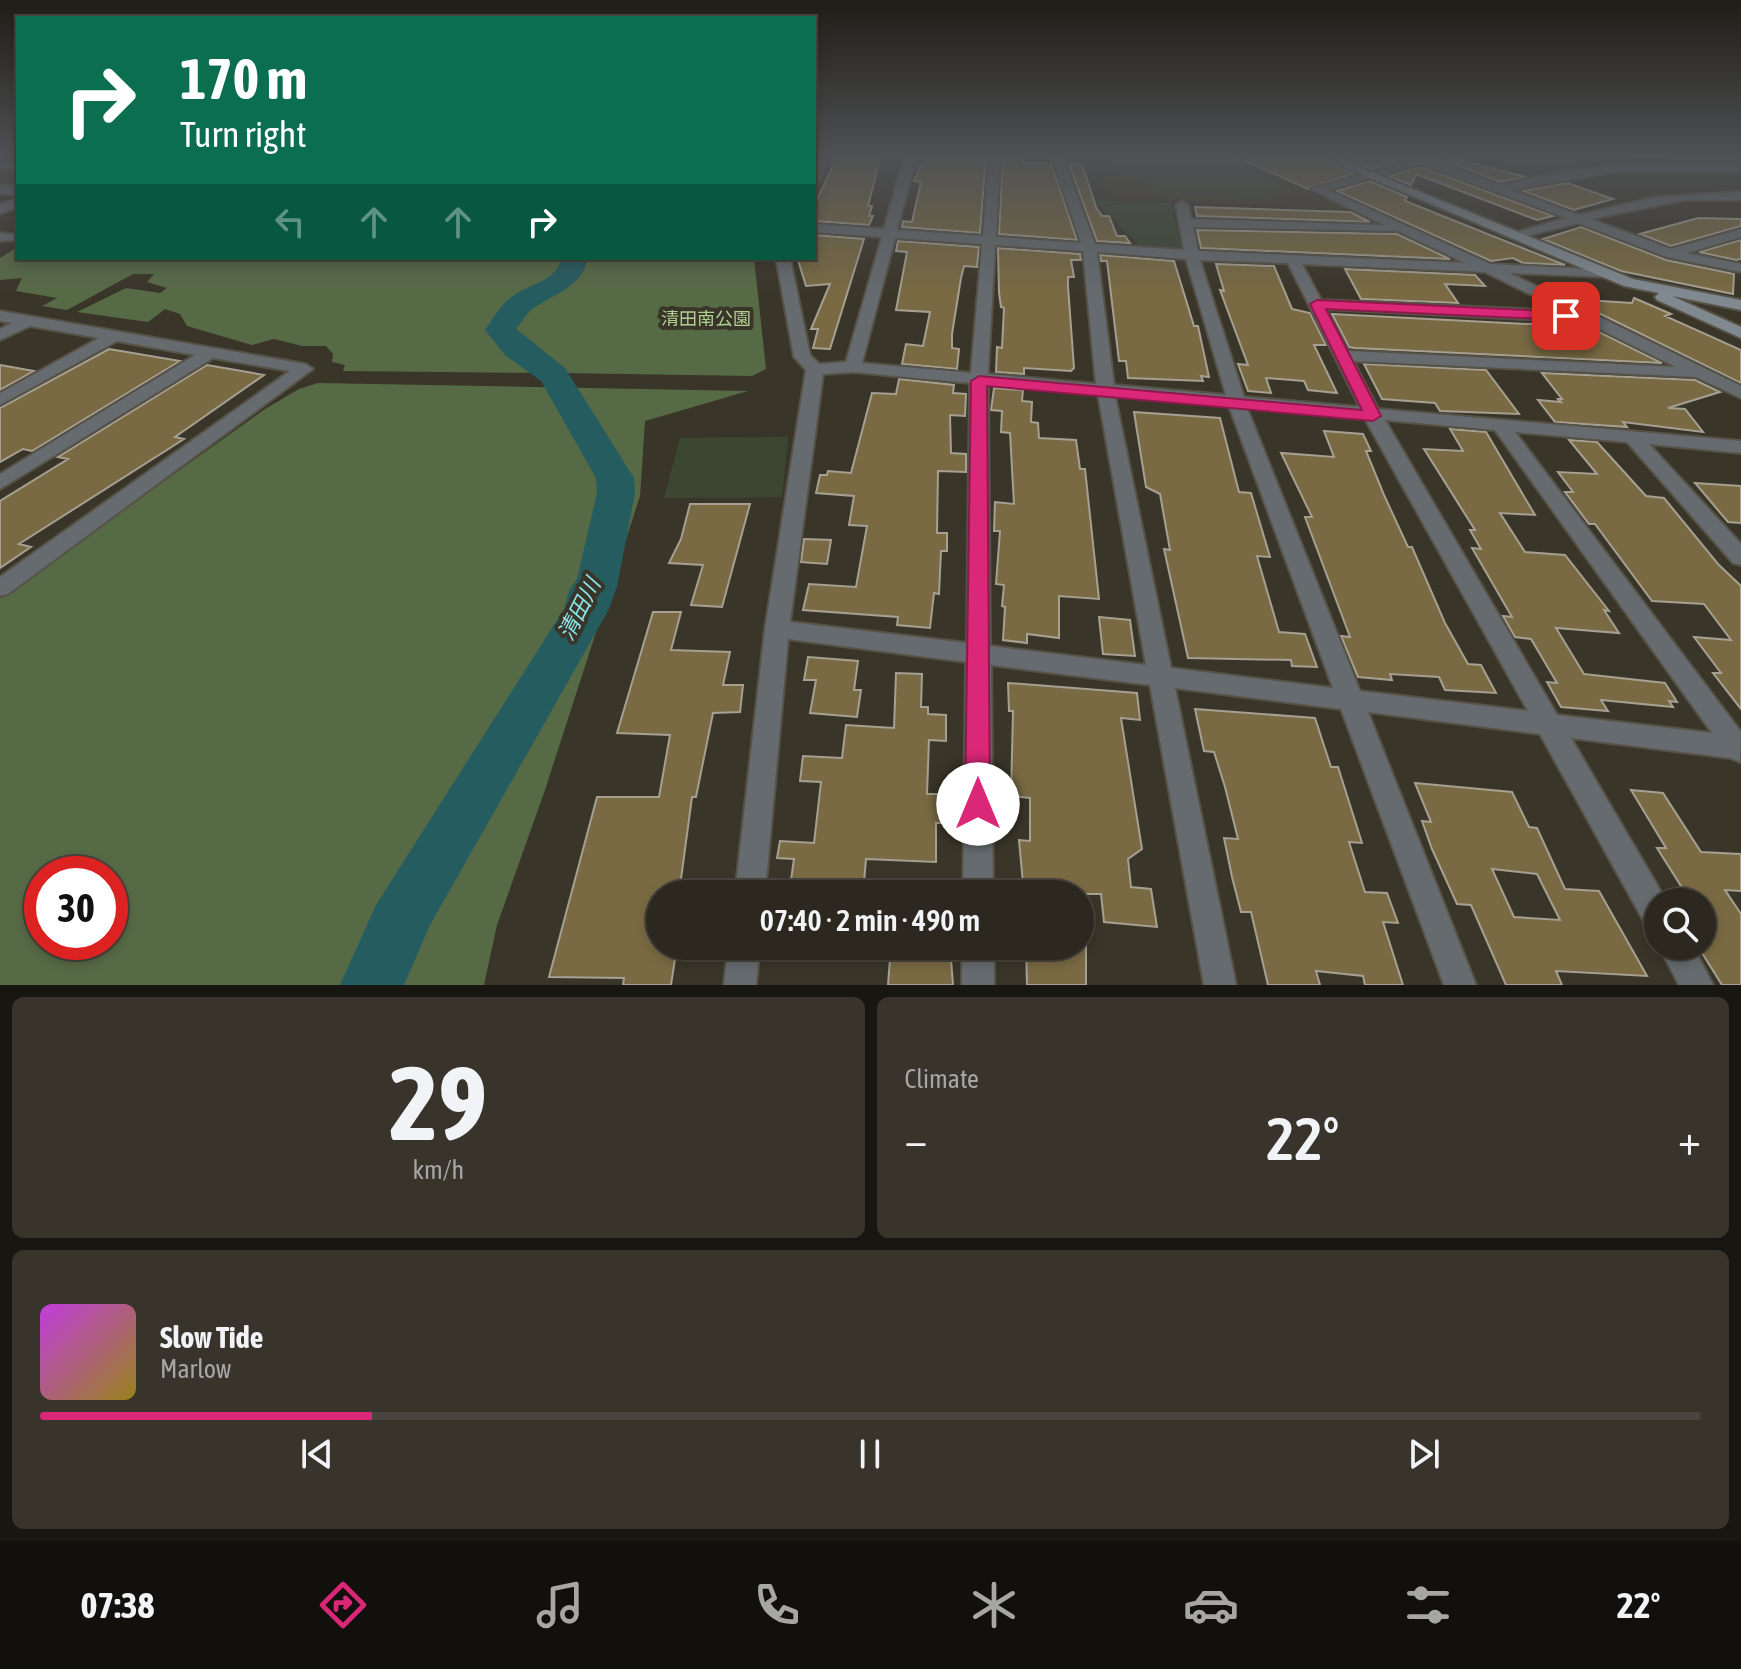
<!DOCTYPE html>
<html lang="en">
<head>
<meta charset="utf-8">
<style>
	body { margin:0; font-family:"Asap Condensed","Noto Sans JP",sans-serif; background:#38342c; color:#f1f3f6; height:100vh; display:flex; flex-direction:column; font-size:30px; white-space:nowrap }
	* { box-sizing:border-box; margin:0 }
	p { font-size:26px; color:#a6a6a4 }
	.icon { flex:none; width:44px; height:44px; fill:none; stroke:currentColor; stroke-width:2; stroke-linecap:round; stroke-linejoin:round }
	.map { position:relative; height:985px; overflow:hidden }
	.drawer { display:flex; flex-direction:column; gap:12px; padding:12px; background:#181611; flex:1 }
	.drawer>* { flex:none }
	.hud { position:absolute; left:16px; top:16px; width:800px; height:244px; border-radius:0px; box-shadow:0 4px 12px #0003,0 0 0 2px #48443d; background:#0b6e4f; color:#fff; overflow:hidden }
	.fabs { position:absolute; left:1644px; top:888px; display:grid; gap:16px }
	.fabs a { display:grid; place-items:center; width:72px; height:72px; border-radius:50%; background:#2c281f; box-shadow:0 4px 12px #0003,0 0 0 2px #48443d; font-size:40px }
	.speed { position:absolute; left:24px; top:856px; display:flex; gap:16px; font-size:40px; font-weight:700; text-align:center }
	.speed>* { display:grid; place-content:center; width:104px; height:104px; border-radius:50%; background:#2c281f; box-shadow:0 4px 12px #0003,0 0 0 2px #48443d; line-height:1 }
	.speed .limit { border:12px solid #d22; background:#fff; color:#111 }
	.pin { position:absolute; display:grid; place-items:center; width:68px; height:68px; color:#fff; margin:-34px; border-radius:16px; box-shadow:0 4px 12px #0006 }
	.me { position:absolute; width:88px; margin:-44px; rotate:0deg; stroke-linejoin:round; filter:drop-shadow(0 0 6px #0008) }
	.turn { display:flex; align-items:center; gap:28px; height:168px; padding:0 32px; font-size:36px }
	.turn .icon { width:104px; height:104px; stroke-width:2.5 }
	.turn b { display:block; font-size:56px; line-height:68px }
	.lanes { display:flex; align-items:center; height:76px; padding:0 32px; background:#0003; justify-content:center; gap:40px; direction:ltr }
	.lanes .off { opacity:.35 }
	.big { font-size:60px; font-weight:600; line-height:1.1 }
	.drawer .widget { flex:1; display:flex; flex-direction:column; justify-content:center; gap:12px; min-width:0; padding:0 28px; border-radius:12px; background:#38342c }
	.drawer .dial { align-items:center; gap:0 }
	.dial b { font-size:104px; line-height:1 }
	.song { display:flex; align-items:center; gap:24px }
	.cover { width:96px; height:96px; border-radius:12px; background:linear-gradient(135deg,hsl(290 70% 55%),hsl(50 70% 35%)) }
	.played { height:8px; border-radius:4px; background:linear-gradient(90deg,#db2777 20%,#48443d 20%) }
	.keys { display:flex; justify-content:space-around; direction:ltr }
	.heat { display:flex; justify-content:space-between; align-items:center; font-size:44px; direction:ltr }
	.drawer .tiles { flex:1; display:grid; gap:12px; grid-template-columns:1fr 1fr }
	.widget:last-child { grid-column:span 2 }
	.trip { position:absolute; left:646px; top:880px; width:448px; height:80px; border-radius:40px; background:#2c281f; box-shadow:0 4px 12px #0003,0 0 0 2px #48443d; font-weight:600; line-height:80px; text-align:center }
	.tab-bar { display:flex; height:128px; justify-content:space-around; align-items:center; background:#12100c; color:#a6a6a4 }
	.tab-bar .icon { width:56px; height:56px }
	.tab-bar .active { color:#db2777 }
	.tab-bar b { font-size:36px; color:#f1f3f6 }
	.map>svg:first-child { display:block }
	.built { fill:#433c2a }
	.green { fill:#3c4732 }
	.forest { fill:#576a46; fill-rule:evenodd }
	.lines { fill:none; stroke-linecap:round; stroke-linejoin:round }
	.river { fill:#255c60; fill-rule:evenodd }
	.building { fill:#796a43; stroke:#a5a091; stroke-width:2; fill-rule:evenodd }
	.street-casing { stroke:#575247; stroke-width:4 }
	.secondary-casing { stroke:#575247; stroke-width:4 }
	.street { fill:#656b6f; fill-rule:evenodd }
	.secondary { fill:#7f898f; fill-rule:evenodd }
	.route { fill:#db2777; stroke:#8e194d; stroke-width:2 }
	.labels { text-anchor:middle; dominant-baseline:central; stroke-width:8; stroke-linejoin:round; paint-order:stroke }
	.far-park-label { font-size:18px; fill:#aece92; stroke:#3a3529 }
	.water-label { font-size:22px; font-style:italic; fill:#8ae6ec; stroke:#3a3529 }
</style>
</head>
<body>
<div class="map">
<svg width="1741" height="985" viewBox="0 0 1741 985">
	<rect width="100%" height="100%" fill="#3a3529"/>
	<path class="built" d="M1091 155H1306L1352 173 1305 188 1353 210 1111 198 1102 176H1129Z"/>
	<path class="green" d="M1099 155H1219L1292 190 1257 198 1165 195Z
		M1474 155H1586L1565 157 1590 166 1532 176Z
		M1093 200 1171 203 1182 249 1142 248Z
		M788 437 782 497 664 498 680 438Z"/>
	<path class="forest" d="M1605 155H1741V164Z
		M18 247V258H754L766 369 752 376 562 373 553 366 539 373 343 371 345 365 332 362 333 354 326 346H302L274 339 252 345 187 326 180 314 165 309 148 322 77 312 126 288 160 293 167 288 147 282 154 274H133L67 310 42 306 57 298 16 291 22 278 0 280V258Z
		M318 383 748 391 645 421 640 496 545 790 497 925 484 985H0V598L265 409 299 389ZM42 874H110V942H42Z"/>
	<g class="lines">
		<path class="river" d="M561 258H587C585 286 552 295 532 309 526 314 521 323 516 329L565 368 634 478 635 493 617 587 608 611 430 925 404 985H340L376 905 564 609 569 591 577 579 597 493 596 478 541 381 505 355 485 330C492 320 500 306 510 298 525 285 558 282 561 258Z"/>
	</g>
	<path class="building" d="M838 155H881L868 206H872L869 216H873L869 225 814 221V206Z
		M925 155H986L980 233 902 227 903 221 912 222 921 182 914 181Z
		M1003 155H1020L1024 163H1051L1077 240 999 234Z
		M1232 155H1313L1353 174 1308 189Z
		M1337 155H1413L1372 169Z
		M1431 155H1460L1456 159 1526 177 1500 182Z
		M1069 164H1082L1096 207 1102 216H1109L1117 236H1125L1130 243 1097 241Z
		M1421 167 1553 216 1537 220 1416 174 1411 185 1389 176Z
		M1370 181 1407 197 1405 201 1565 265 1523 263 1513 258 1491 261 1337 191Z
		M1567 183 1613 199 1574 210 1523 191Z
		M1195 207 1350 212 1370 222 1197 216Z
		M1698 218 1741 219V226L1671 246 1640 234Z
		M1581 227 1666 260 1734 274 1733 294 1621 271 1543 239Z
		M1197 230 1397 234 1450 259 1201 248Z
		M814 235 864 239 830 349 813 348 818 329H811L830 284 806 286 798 260 814 258Z
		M1741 240V259L1736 260 1699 252Z
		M898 241 979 247 977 267 964 266 961 278 952 334V348L959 349 957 369 902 364 906 344 923 346 930 312 896 310 907 252 896 251Z
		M998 248 1080 254 1081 260H1071L1074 277H1068V286L1074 368 1071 371 1024 368V374L996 372 997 347 1002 348 1004 308 1001 307 999 293Z
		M1100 255 1174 261 1194 326H1198L1209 377 1201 376 1203 381 1128 378 1126 361H1119L1107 261H1101Z
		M1216 264 1274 266 1292 309 1310 313 1326 345H1314L1337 393 1308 390 1304 381 1266 378 1271 393 1248 391 1238 364 1248 365 1220 290 1224 291Z
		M1345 269 1475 275 1485 286 1445 284 1458 303 1361 299Z
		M1634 298 1671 314 1665 316 1741 350V383L1570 299 1632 303Z
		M1332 314 1528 324 1577 321 1662 363 1355 348 1349 347Z
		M109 349 180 361 32 451 23 449 0 462V408Z
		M1364 364 1486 370 1519 414 1440 411 1435 403 1382 399Z
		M0 365 34 371 0 390Z
		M207 365 264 375 175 437 184 439 19 544 31 547 0 568V501L68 459 58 457Z
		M1542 373 1695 380 1720 392 1668 408 1685 409 1703 432 1623 422 1627 427 1555 422 1538 400 1561 402 1558 399H1562Z
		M899 379 954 385 953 393 966 394 965 416 950 415 951 453 966 454V472L938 471 937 533H947V551H941L939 594 934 593 930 628 897 625 898 617 803 610 809 584 856 587 867 526 849 525 854 496 816 493 820 475H827L828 471 851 473 872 393 896 394Z
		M994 388 1023 390 1022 401 1032 402 1031 422 1038 423 1039 438 1076 440 1080 469H1085L1099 599 1059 596V638L1027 634V643L1003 640 1005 607 1002 606 1004 585 996 584 1000 531H994L995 502 1014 504 1010 433 1001 432 1002 411 991 410Z
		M1134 412 1220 418 1239 492 1251 493 1270 557 1257 556 1279 632 1305 634 1317 667 1292 666 1291 660 1188 658 1164 549 1170 550 1160 494 1146 487Z
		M1450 429 1486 432 1535 515 1500 513 1525 552 1565 555 1609 611 1604 610 1619 633 1556 628 1584 674 1665 683 1677 702 1669 701 1673 707 1601 700 1608 711 1561 707 1547 682 1557 683 1531 639 1515 637 1503 616 1512 617 1472 548 1481 549 1470 530H1475L1424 449 1463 451Z
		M1324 431 1363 434 1371 451H1366L1384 495 1408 547H1412L1445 623 1468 664 1481 665 1496 693 1445 690 1439 677 1390 674 1392 680 1358 677 1341 636 1350 637 1305 517H1312L1281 453 1334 457Z
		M1569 440 1597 442 1646 496 1664 498 1718 564 1741 586V709L1713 673H1721L1694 637 1731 640 1704 604 1652 601 1595 524H1589L1565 492H1573L1558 472 1597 474Z
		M1695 483 1741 486V523L1728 522Z
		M690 504H750L722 607 691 605 703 565 669 563 681 539Z
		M804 539 831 540 827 564 801 562Z
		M653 612H681L671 650 730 652 723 685H743L740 712 713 713 696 797H692L679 894H660V946H677L671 985H623L624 978 549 977 597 797H659L670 735 617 733Z
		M1099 617 1130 620 1135 656 1103 654Z
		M808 657 858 661 854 690H861L857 717 810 713 816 680H804Z
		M896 673 922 674 921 707H928V714L946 715V741L929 740 927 794H943V823H936V862L866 859 863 894H789L794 859 777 858 780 841 814 843 821 782 800 781 803 756 842 758 846 725 894 728Z
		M1008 683 1137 693 1140 720 1121 718 1142 849 1128 859 1131 887 1151 889 1157 927 1104 922 1101 894H1024L1019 840 1030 841V798L1011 796 1013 711H1009Z
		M1195 709 1315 718 1331 767H1338L1362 843 1349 842 1365 892 1387 893 1398 923 1383 922 1403 985H1365L1363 976 1316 971 1320 985H1268L1251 912H1241L1232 877 1224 838 1238 839 1225 787 1214 752 1204 751Z
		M1415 783 1512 792 1529 827 1537 828 1565 889 1599 891 1647 976 1556 971 1562 985H1506L1471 905 1457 904 1432 849 1422 821 1431 822ZM1492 869 1537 874 1560 920 1514 917Z
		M1631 790 1663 793 1701 852 1741 854V891L1725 890 1741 914V985H1722L1702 953V902H1691L1657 848H1666Z
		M891 946H950L953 985H888Z
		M1026 946H1086V985H1027Z"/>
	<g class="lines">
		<defs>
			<path id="street" d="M820 155H831L820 179 814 183V166Z
				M905 155H917L897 230 983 236 989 155H1000L996 237 1081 243 1051 155H1062L1095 244 1184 250 1176 205 1182 201 1188 205 1191 219 1384 225 1311 189 1411 161 1417 155H1428L1426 158 1500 185 1562 172 1619 164 1741 165V171H1619L1512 190 1579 215 1656 197 1741 192V200H1684L1591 219 1671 249 1741 229V237L1687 253 1741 264V272L1667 257 1578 223 1514 239V233L1566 218 1421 164 1328 190 1490 264 1611 270 1613 273 1606 277 1509 273 1741 386V398L1696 377 1353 361 1378 409 1741 441V453L1649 444 1741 544V565L1733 563 1627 442 1515 432 1741 732 1740 762 1730 758 1571 738 1667 902H1658V931L1647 927 1540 734 1368 712 1476 985H1444L1341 709 1175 688 1236 985H1204L1150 685 991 665 993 894H963L966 662 788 639 765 894H735L765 629 806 370 794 357 776 258H790L810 355 819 364 846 362 882 237 814 232V224L884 229ZM1193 227 1398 231 1465 263 1198 251ZM895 238 982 244 971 373 862 363ZM995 245 1083 251 1096 384 988 374ZM1097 252 1186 259 1226 395 1114 385ZM1200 260 1288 263 1360 407 1244 397ZM1302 264 1485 272 1564 311 1321 300ZM1326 309 1566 321 1577 318 1676 367 1348 351ZM853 372 970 383 967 643 790 622 823 374ZM988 384 1098 394 1146 665 990 646ZM1115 396 1229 406 1333 688 1171 668ZM1247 408 1365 419 1528 711 1360 691ZM1385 420 1495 430 1712 733 1557 715Z
				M0 161 18 163V169L0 167Z
				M0 185 18 187V195L0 193Z
				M18 198V207L0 214V205Z
				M0 233 18 235V240L0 241Z
				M0 311 305 364 313 369 8 594 0 596V577L290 371 213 358 0 489V474L195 355 117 341 0 405V393L99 338 30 326 0 340V329L12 323 0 321Z
				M728 946H760L756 985H724Z
				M962 946H994V985H962Z
				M1659 946H1693L1713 985H1679Z"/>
			<path id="secondary" d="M1316 155H1330L1633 279 1741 300V310L1672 296 1741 327V338L1657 300 1655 297 1659 293 1624 286Z"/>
		</defs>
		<use href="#street" class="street-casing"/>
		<use href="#secondary" class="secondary-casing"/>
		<use href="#street" class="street"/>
		<use href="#secondary" class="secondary"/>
	</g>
	<linearGradient id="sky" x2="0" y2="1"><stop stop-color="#201d17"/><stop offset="0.53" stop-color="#4f5154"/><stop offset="1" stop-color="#4f5154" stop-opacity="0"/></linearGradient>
	<rect width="1741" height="293" fill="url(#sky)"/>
	<path class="route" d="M1317 300 1566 312 1573 316 1566 320 1326 309 1381 416 1373 421 987 386 990 804 987 812 978 815 969 812 965 804 971 381 979 376 1362 410 1310 304Z"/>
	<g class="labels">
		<g class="far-park-label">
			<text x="706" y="318">清田南公園</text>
		</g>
		<g class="water-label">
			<text transform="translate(579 609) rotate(-63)">清田川</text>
		</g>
	</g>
</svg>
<div class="fabs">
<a><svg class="icon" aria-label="search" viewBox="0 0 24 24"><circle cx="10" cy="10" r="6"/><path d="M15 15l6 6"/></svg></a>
</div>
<div class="speed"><div class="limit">30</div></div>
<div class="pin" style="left:1566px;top:316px;background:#d93025"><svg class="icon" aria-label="arrive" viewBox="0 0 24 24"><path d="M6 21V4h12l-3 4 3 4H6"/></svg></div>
<svg class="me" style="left:978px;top:804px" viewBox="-20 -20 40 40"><circle r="19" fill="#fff"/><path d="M0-13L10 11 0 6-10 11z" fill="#db2777"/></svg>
<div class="trip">07:40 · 2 min · 490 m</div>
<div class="hud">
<div class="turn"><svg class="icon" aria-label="right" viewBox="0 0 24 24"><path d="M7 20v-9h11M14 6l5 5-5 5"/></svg><div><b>170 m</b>Turn right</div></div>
<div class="lanes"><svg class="icon off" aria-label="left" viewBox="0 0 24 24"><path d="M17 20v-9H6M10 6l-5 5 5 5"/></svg><svg class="icon off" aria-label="ahead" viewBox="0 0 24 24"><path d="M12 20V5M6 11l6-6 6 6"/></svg><svg class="icon off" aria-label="ahead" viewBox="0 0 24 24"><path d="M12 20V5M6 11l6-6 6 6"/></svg><svg class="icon" aria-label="right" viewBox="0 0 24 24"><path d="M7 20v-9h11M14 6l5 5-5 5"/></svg></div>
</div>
</div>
<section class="drawer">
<div class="tiles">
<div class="widget dial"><b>29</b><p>km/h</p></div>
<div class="widget"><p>Climate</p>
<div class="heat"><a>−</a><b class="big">22°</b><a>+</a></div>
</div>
<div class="widget">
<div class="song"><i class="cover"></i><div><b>Slow Tide</b><p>Marlow</p></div></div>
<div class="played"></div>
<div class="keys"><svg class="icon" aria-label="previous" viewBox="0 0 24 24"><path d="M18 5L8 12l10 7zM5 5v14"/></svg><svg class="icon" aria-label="pause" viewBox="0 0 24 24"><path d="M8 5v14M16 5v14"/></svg><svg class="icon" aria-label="next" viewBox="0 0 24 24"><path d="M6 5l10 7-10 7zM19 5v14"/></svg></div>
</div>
</div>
</section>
<nav class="tab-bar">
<b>07:38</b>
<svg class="icon active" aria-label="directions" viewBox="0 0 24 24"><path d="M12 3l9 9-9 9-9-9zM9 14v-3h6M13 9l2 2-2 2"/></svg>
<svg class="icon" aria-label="music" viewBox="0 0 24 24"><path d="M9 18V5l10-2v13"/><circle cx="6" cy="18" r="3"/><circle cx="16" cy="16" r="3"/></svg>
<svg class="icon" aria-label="phone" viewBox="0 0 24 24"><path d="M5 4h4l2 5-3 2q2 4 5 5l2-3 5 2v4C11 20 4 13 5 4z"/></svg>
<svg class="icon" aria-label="climate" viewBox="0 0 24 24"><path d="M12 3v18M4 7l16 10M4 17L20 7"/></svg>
<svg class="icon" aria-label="car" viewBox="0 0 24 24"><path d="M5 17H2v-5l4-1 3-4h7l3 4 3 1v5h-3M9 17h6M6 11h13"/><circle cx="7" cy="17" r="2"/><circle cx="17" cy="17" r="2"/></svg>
<svg class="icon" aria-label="filters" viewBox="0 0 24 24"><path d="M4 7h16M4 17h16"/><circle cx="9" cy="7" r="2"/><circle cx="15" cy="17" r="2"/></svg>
<b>22°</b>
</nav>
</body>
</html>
